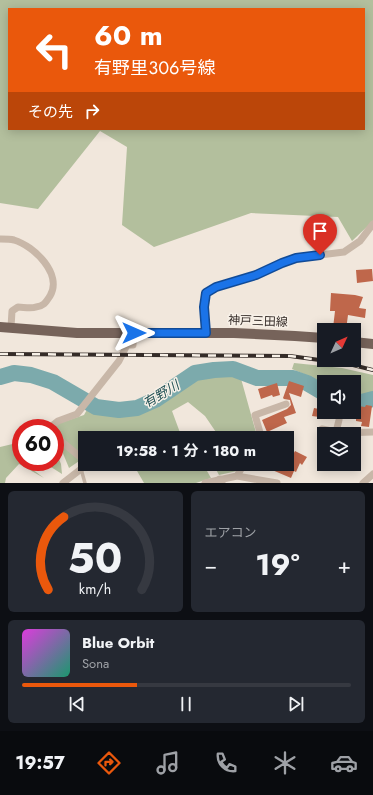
<!DOCTYPE html>
<html lang="ja">
<head>
<meta charset="utf-8">
<style>
	body { margin:0; font-family:Jost,"Noto Sans JP",sans-serif; background:#242831; color:#f1f3f6; height:100vh; display:flex; flex-direction:column; font-size:15px; white-space:nowrap }
	* { box-sizing:border-box; margin:0 }
	p { font-size:13px; color:#9ea1a6 }
	.icon { flex:none; width:22px; height:22px; fill:none; stroke:currentColor; stroke-width:2; stroke-linecap:round; stroke-linejoin:round }
	.map { position:relative; height:483px; overflow:hidden }
	.side { display:flex; flex-direction:column; gap:8px; padding:8px; background:#0d0f14; flex:1 }
	.side>* { flex:none }
	.guide { position:absolute; left:8px; top:8px; width:357px; height:122px; border-radius:0px; box-shadow:0 2px 10px #0003; background:#ea580c; color:#fff; overflow:hidden }
	.needle { width:26px; rotate:46deg }
	.buttons { position:absolute; left:317px; top:323px; display:grid; gap:8px }
	.buttons a { display:grid; place-items:center; width:44px; height:44px; border-radius:0px; background:#171b24; box-shadow:0 2px 10px #0003; font-size:20px }
	.speed { position:absolute; left:12px; top:419px; display:flex; gap:8px; font-size:20px; font-weight:700; text-align:center }
	.speed>* { display:grid; place-content:center; width:52px; height:52px; border-radius:50%; background:#171b24; box-shadow:0 2px 10px #0003; line-height:1 }
	.speed .limit { border:6px solid #d22; background:#fff; color:#111 }
	.pin { position:absolute; display:grid; place-items:center; width:34px; height:34px; color:#fff; margin:-41px -17px; border-radius:50% 50% 50% 0; rotate:-45deg; box-shadow:0 0 4px #0007 }
	.pin .icon { rotate:45deg }
	.me { position:absolute; width:44px; margin:-22px; rotate:90deg; stroke-linejoin:round; filter:drop-shadow(0 0 3px #0008) }
	.turn { display:flex; align-items:center; gap:14px; height:84px; padding:0 20px; font-size:18px }
	.turn .icon { width:52px; height:52px; stroke-width:2.5 }
	.turn b { display:block; font-size:28px; line-height:34px }
	.then { display:flex; align-items:center; height:38px; padding:0 20px; background:#0003; gap:8px; font-size:15px }
	.big { font-size:30px; font-weight:700; line-height:1.1 }
	.side .card { flex:1; display:flex; flex-direction:column; justify-content:center; gap:6px; min-width:0; padding:0 14px; border-radius:6px; background:#242831 }
	.side .dial { align-items:center; gap:0 }
	.dial svg { height:104px; overflow:visible; fill:none; stroke:#363941; stroke-width:7; stroke-linecap:round; text-anchor:middle }
	.dial text { fill:#f1f3f6; stroke:none }
	.song { display:flex; align-items:center; gap:12px }
	.cover { width:48px; height:48px; border-radius:6px; background:linear-gradient(135deg,hsl(300 70% 55%),hsl(160 70% 35%)) }
	.played { height:4px; border-radius:2px; background:linear-gradient(90deg,#ea580c 35%,#363941 35%) }
	.keys { display:flex; justify-content:space-around; direction:ltr }
	.heat { display:flex; justify-content:space-between; align-items:center; font-size:22px; direction:ltr }
	.side .tiles { flex:1; display:grid; gap:8px; grid-template-columns:1fr 1fr }
	.card:last-child { grid-column:span 2 }
	.trip { position:absolute; left:78px; top:431px; width:216px; height:40px; border-radius:0px; background:#171b24; box-shadow:0 2px 10px #0003; font-weight:700; line-height:40px; text-align:center }
	.dock { display:flex; height:64px; justify-content:space-around; align-items:center; background:#090b0e; color:#9ea1a6 }
	.dock .icon { width:28px; height:28px }
	.dock .on { color:#ea580c }
	.dock b { font-size:18px; color:#f1f3f6 }
	.map>svg:first-child { display:block }
	.green { fill:#b3bf9d; fill-rule:evenodd }
	.lines { fill:none; stroke-linecap:round; stroke-linejoin:round }
	.river { stroke:#7caaac; stroke-width:16 }
	.building { fill:#bf674b }
	.service { stroke:#c8b7a8; stroke-width:3.5 }
	.minor { stroke:#c8b7a8; stroke-width:7 }
	.tertiary { stroke:#c8b7a8; stroke-width:9 }
	.primary { stroke:#76635a; stroke-width:10 }
	.rail-casing { stroke:#352c28; stroke-width:4 }
	.rail { stroke:#f8f1e8; stroke-width:2.5; stroke-dasharray:8; stroke-linecap:butt }
	.route-casing { stroke:#114b97; stroke-width:10 }
	.route { stroke:#1a73e8; stroke-width:7 }
	.labels { text-anchor:middle; dominant-baseline:central; stroke-width:3; stroke-linejoin:round; paint-order:stroke }
	.street-label { font-size:12px; fill:#352c28; stroke:#f8f1e8 }
	.water-label { font-size:13px; font-style:italic; fill:#205155; stroke:#f8f1e8 }
</style>
</head>
<body>
<div class="map">
<svg width="373" height="483" viewBox="0 0 373 483">
	<rect width="100%" height="100%" fill="#f1e7dc"/>
	<path class="green" d="M0 0H373V221L352 241 338 217 251 213 154 247 122 225 127 147 100 131 38 209 0 203ZM9 9H364V129H9Z
		M294 363 342 368 373 375V396L354 399V382H324V387L304 374 292 369Z
		M226 372 240 375 257 436 256 438H220L205 416 188 402 172 411 182 438H85V457L69 468 55 434V429L57 424 84 415 89 406 108 411 132 412 154 404 198 376Z
		M21 442V462H38L32 469 44 478 19 464 6 478 5 483H0V447Z
		M55 450 61 464 62 474 43 462H55Z
		M133 464H203L211 478 196 483H144Z
		M213 464H241L237 471 219 475Z"/>
	<g class="lines">
		<path class="river" d="M0 377 14 373 31 375 53 382 96 407 119 410 137 408 155 400 195 373 214 370 233 369 257 378H293L307 383 324 393
			M354 404 373 399"/>
	</g>
	<path class="building" d="M372 269 373 281 357 283 356 270Z
		M331 293 355 295 363 297 359 308 366 309 365 318 348 315 346 330 333 328 335 311H330Z
		M289 381 304 386 301 397 289 393 296 413 284 417 287 423 267 432 262 420 287 409 291 405 290 400 284 399 283 398Z
		M277 383 280 395 273 397 272 395 261 399 258 389Z
		M366 405 372 406 369 427 361 426 362 422 356 421V418H354V409L357 410 358 406 365 407Z
		M314 408 324 410 323 412H337V416L334 419 312 416Z
		M295 451 307 457 302 465 300 463 296 472 294 471 291 478 258 464H279L286 467Z"/>
	<g class="lines">
		<path class="service" d="M81 469 85 483"/>
		<path class="minor" d="M1 239C5 239 10 239 14 240 34 246 63 274 50 296 46 302 44 306 36 307 31 309 23 307 18 307L12 311 11 327
			M206 333 204 307 206 293 216 287 256 275 282 263 296 258 344 252 360 241 373 224
			M52 428 53 425 58 421 77 414 119 361 127 345H133L134 333
			M322 429 341 433 373 432
			M336 432 339 420
			M55 436 85 461
			M259 438 261 436 255 415 286 404
			M237 476 244 464
			M63 483 81 469 85 463
			M205 483 237 476 277 483
			M363 483 373 474"/>
		<path class="tertiary" d="M220 480 221 483"/>
		<path class="primary" d="M0 327 77 333H234L295 336 324 338
			M354 342 373 344"/>
		<defs>
			<path id="rail" d="M0 354 290 356 349 364 373 370"/>
		</defs>
		<use href="#rail" class="rail-casing"/>
		<use href="#rail" class="rail"/>
	</g>
	<g class="lines">
		<defs>
			<path id="route" d="M134 333H206L204 307 206 293 216 287 256 275 282 263 296 258 320 255"/>
		</defs>
		<use href="#route" class="route-casing"/>
		<use href="#route" class="route"/>
	</g>
	<g class="labels">
		<g class="street-label">
			<text transform="translate(258 321) rotate(2)">神戸三田線</text>
		</g>
		<g class="water-label">
			<text transform="translate(161 394) rotate(-31)">有野川</text>
		</g>
	</g>
</svg>
<div class="buttons">
<a><svg class="needle" viewBox="-14 -14 28 28"><path d="M0-13l5 13h-10z" fill="#e53935"/><path d="M0 13l5-13h-10z" fill="#9ea1a6"/></svg></a>
<a><svg class="icon" aria-label="sound" viewBox="0 0 24 24"><path d="M4 9h4l5-4v14l-5-4H4zM17 9q2 3 0 6"/></svg></a>
<a><svg class="icon" aria-label="layers" viewBox="0 0 24 24"><path d="M12 4l9 5-9 5-9-5zM3 14l9 5 9-5"/></svg></a>
</div>
<div class="speed"><div class="limit">60</div></div>
<div class="pin" style="left:320px;top:255px;background:#d93025"><svg class="icon" aria-label="arrive" viewBox="0 0 24 24"><path d="M6 21V4h12l-3 4 3 4H6"/></svg></div>
<svg class="me" style="left:134px;top:333px" viewBox="-20 -20 40 40"><path d="M0-17L14 15 0 8-14 15z" fill="#1a73e8" stroke="#fff" stroke-width="4"/></svg>
<div class="trip">19:58 · 1 分 · 180 m</div>
<div class="guide">
<div class="turn"><svg class="icon" aria-label="left" viewBox="0 0 24 24"><path d="M17 20v-9H6M10 6l-5 5 5 5"/></svg><div><b>60 m</b>有野里３０６号線</div></div>
<div class="then">その先<svg class="icon" aria-label="right" viewBox="0 0 24 24"><path d="M7 20v-9h11M14 6l5 5-5 5"/></svg></div>
</div>
</div>
<section class="side">
<div class="tiles">
<div class="card dial"><svg viewBox="0 0 100 80">
<path d="M14 69A42 42 0 1 1 86 69"/>
<path d="M14 69A42 42 0 0 1 26 13" stroke="#ea580c"/>
<text x="50" y="56" font-size="32" font-weight="700">50</text>
<text x="50" y="72" font-size="11">km/h</text>
</svg></div>
<div class="card"><p>エアコン</p>
<div class="heat"><a>−</a><b class="big">19°</b><a>+</a></div>
</div>
<div class="card">
<div class="song"><i class="cover"></i><div><b>Blue Orbit</b><p>Sona</p></div></div>
<div class="played"></div>
<div class="keys"><svg class="icon" aria-label="previous" viewBox="0 0 24 24"><path d="M18 5L8 12l10 7zM5 5v14"/></svg><svg class="icon" aria-label="pause" viewBox="0 0 24 24"><path d="M8 5v14M16 5v14"/></svg><svg class="icon" aria-label="next" viewBox="0 0 24 24"><path d="M6 5l10 7-10 7zM19 5v14"/></svg></div>
</div>
</div>
</section>
<nav class="dock">
<b>19:57</b>
<svg class="icon on" aria-label="directions" viewBox="0 0 24 24"><path d="M12 3l9 9-9 9-9-9zM9 14v-3h6M13 9l2 2-2 2"/></svg>
<svg class="icon" aria-label="music" viewBox="0 0 24 24"><path d="M9 18V5l10-2v13"/><circle cx="6" cy="18" r="3"/><circle cx="16" cy="16" r="3"/></svg>
<svg class="icon" aria-label="phone" viewBox="0 0 24 24"><path d="M5 4h4l2 5-3 2q2 4 5 5l2-3 5 2v4C11 20 4 13 5 4z"/></svg>
<svg class="icon" aria-label="climate" viewBox="0 0 24 24"><path d="M12 3v18M4 7l16 10M4 17L20 7"/></svg>
<svg class="icon" aria-label="car" viewBox="0 0 24 24"><path d="M5 17H2v-5l4-1 3-4h7l3 4 3 1v5h-3M9 17h6M6 11h13"/><circle cx="7" cy="17" r="2"/><circle cx="17" cy="17" r="2"/></svg>
</nav>
</body>
</html>
